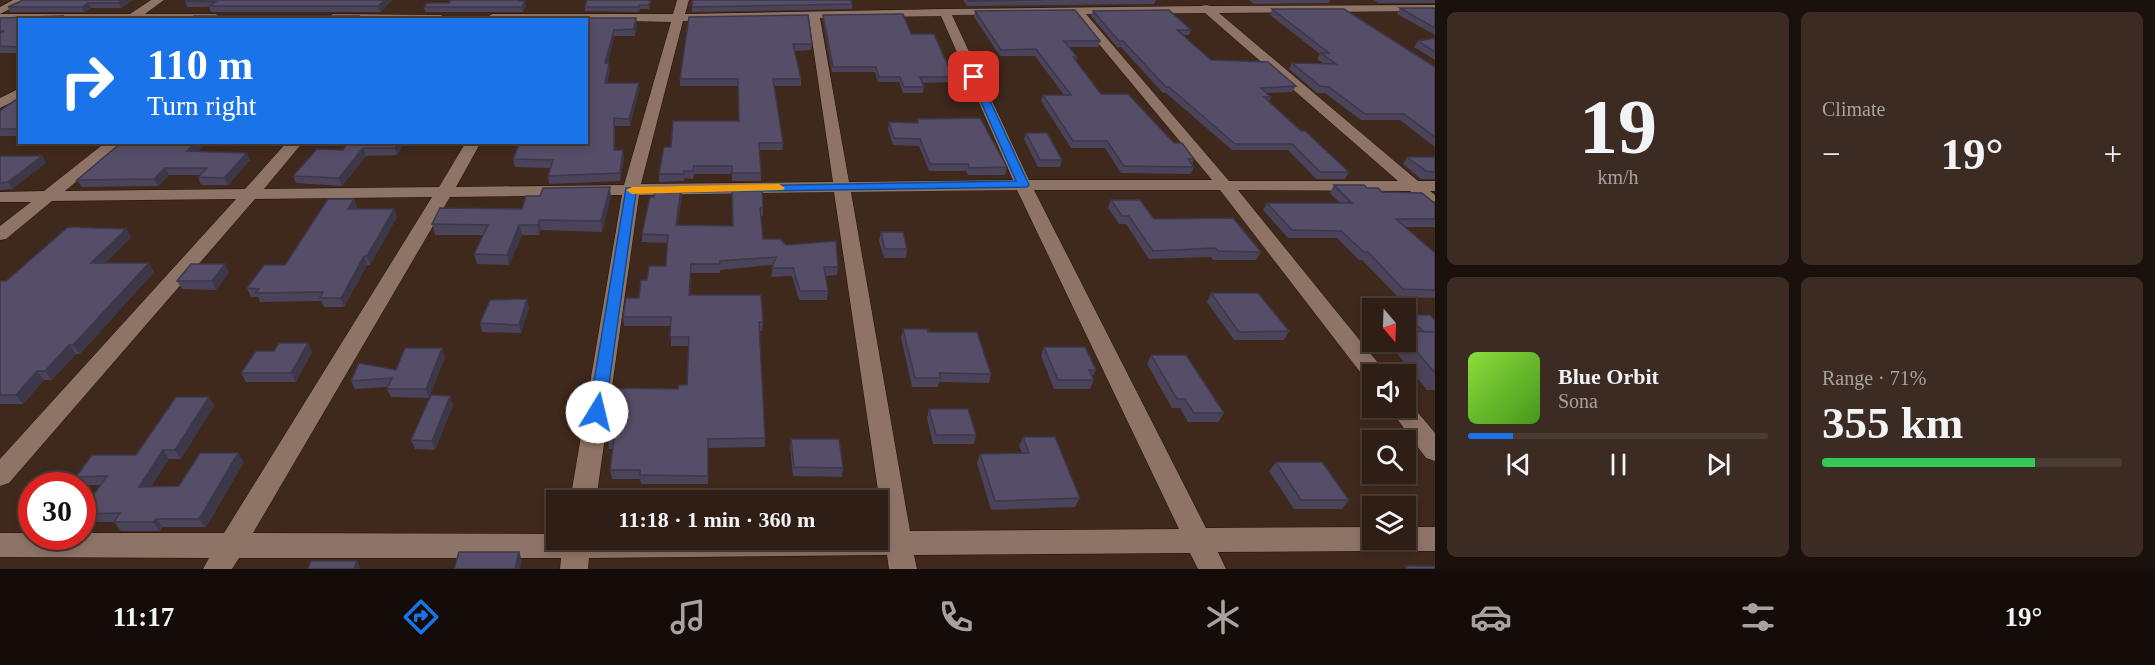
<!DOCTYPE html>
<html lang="en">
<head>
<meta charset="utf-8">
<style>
	body { margin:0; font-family:Georgia,serif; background:#3b2b22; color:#f1f3f6; height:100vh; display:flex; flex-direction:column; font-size:22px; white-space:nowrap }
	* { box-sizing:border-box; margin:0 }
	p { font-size:20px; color:#a7a2a0 }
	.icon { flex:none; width:33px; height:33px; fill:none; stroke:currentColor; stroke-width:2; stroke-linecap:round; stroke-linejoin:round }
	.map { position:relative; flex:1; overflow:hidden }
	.panel { display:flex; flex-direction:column; gap:12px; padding:12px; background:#1a100c; width:720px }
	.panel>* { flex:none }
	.banner { position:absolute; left:18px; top:18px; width:570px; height:126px; border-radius:0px; box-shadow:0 3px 9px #0003,0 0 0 2px #4a3c34; background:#1a73e8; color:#fff; overflow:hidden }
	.needle { width:39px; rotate:161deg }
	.controls { position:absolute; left:1362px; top:298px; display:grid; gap:12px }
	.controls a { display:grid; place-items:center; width:54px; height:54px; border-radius:0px; background:#2f1e15; box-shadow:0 3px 9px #0003,0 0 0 2px #4a3c34; font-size:30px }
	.speed { position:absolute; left:18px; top:472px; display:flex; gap:12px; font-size:30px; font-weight:700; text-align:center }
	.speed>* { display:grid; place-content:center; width:78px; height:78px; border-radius:50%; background:#2f1e15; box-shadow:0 3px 9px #0003,0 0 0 2px #4a3c34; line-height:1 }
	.speed .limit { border:9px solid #d22; background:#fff; color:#111 }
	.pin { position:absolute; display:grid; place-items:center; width:51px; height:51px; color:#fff; margin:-26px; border-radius:12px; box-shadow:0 3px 9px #0006 }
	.me { position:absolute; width:66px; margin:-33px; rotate:9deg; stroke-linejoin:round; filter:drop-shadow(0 0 4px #0008) }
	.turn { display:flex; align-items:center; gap:21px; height:126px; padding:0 30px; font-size:27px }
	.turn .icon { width:78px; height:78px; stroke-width:2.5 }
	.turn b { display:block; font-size:42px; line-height:51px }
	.big { font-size:45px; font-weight:600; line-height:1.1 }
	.panel .widget { flex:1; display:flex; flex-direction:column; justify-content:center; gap:9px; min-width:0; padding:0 21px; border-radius:9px; background:#3b2b22 }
	.panel .dial { align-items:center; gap:0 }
	.dial b { font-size:78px; line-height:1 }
	.song { display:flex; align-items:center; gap:18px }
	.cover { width:72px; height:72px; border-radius:9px; background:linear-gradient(135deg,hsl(90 70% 55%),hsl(100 70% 35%)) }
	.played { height:6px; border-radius:3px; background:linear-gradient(90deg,#1a73e8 15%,#4a3c34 15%) }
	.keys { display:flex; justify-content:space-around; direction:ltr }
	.heat { display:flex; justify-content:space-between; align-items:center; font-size:33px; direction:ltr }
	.charge { height:9px; border-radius:4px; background:linear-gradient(90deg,#34c759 71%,#4a3c34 0) }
	.panel .tiles { flex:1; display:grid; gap:12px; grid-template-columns:repeat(2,1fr) }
	.trip { position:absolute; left:546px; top:490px; width:342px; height:60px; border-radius:0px; background:#2f1e15; box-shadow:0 3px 9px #0003,0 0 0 2px #4a3c34; font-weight:600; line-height:60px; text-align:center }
	.tab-bar { display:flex; height:96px; justify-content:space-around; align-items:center; background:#130c08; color:#a7a2a0 }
	.tab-bar .icon { width:42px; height:42px }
	.tab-bar .on { color:#1a73e8 }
	.tab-bar b { font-size:27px; color:#f1f3f6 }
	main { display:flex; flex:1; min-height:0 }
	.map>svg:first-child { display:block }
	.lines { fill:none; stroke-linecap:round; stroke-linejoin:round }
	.minor-casing { stroke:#251006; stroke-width:1 }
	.minor { fill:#8e7466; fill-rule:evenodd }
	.wall { fill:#4a4359 }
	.shaded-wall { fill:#3c3749 }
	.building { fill:#564e68; stroke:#3c3749; stroke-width:1.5 }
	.route { fill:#1a73e8; stroke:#114b97; stroke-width:1.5 }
	.slow { fill:#f59e0b }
</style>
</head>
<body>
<main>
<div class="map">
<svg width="1435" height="569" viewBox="0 0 1435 569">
	<rect width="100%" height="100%" fill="#3f281c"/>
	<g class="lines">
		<defs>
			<path id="minor" d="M13 0H28L0 14V7Z
				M151 0H164L145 14H216L222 18 0 22V14H130Z
				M677 0H689L685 14 945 9 1201 6 1206 5 1211 6 1435 5V11L1219 13 1418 181H1435V191H1430L1435 195V209L1429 208 1410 191 1238 190 1383 369 1386 375H1372V382L1367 381 1220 190H1034L1206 528 1372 527V540H1385L1382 547 1372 551 1218 552 1226 569H1198L1190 553 914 555 917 569H889L887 555 589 558 588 569H560L561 558H239L232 569H203L209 558 0 557V533H32V537H82V533H224L432 197 255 199 9 483 0 486V459L236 199 52 201 6 239 0 240V226L31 202H0V192L44 191 106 142H123L65 191 245 189 287 142H303L264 189 439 187 466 142H481L456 187 624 185 671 22 486 18 492 14H673ZM1205 13 1398 181H1229L1086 14ZM1074 14 1212 180H1029L952 15ZM941 16 1013 180 849 182 820 18ZM809 19 833 182 641 184 683 21ZM1017 190 1179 529 910 531 851 192ZM834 192 884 531H878V540H556V534L253 533 450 197 622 195 570 501H596L639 195Z
				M333 14 441 15 447 19 328 20 329 16Z
				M20 88V98L0 108V98Z
				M1406 401 1409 402 1435 433V461L1426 458 1389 408H1406Z
				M1406 527H1435V551H1406L1396 547 1393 540H1406Z"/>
		</defs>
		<use href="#minor" class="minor-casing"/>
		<use href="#minor" class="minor"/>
	</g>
	<path class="wall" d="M23 0H133L121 8H91L84 12H10L8 7Z
		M187 0H392L380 12H211L209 7H187L185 1Z
		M651 0 649 9H640L639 12 585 11V7Z
		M963 0H1156L1154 4 967 6Z
		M1249 0H1330L1329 3 1254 4Z
		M1373 0H1435V3H1378Z
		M521 1 526 6 523 12H425L424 7Z
		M852 4V9L692 12V7Z
		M1400 8H1435V35L1397 14Z
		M1272 9 1435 67V147L1400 120H1361L1325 93H1317L1289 69 1292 63 1324 64 1317 59 1320 54 1270 15Z
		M975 11 1100 41 1098 47H1069L1077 57 1076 61 1101 94 1174 143 1194 159 1192 164 1194 167 1191 174 1121 173 1105 148H1071L1041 101 1043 95H1064L1035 56H1000L974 17Z
		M1093 11 1191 30 1189 35H1183L1211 60 1296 86 1292 92 1267 93 1271 97 1269 102 1349 172 1345 179H1316L1288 150H1232L1166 93H1163L1121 47H1117L1091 16Z
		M823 15 911 34 953 77 952 82 923 83 924 87 923 93H903L899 82H878L875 72H832L823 20Z
		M689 17 812 44 811 50 794 51 801 79V86H774L783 143 782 150H760L761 181H732V174H694L693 179 684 178V181L659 182V174L671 147 739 121 738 86H680V79Z
		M0 18 20 20V53H0Z
		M588 18 637 24 635 36H614L608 63 610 70 607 83 639 90 630 126H615V150L624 157 620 181 549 184 548 176 550 168 515 167 513 159 586 142Z
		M1435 38V60L1414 47 1418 41Z
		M20 97V136H0V111Z
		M917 119 1007 167 1005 175H968L966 171H929L919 146 893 145 888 129 889 122 916 123Z
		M1026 133 1062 160 1060 167H1038L1024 139Z
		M348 142H405L397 155 366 156 342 186 296 183 293 176 343 150Z
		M198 151 250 160 228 185H201L198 177 200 175H169L158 186 82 187 77 180Z
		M0 156H42L46 163 12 189 0 190Z
		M1407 157H1435V179H1421L1403 164Z
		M1334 185 1367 188 1435 202V227H1405L1435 253V298L1398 297 1362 260H1359L1337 238H1288L1263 210 1267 203H1340L1330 193Z
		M681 188 682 197 677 225 733 226 732 188 763 208V216H761L763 239 786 245 838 267 837 275 825 276 828 291 827 300H799L792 276 771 277 773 265 720 270V273H691L690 295 763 322 762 331H759L765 438V447L708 448V484H641L640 479H612L610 470 613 449H609L608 440 678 389 687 385 689 346H671V326H624L623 317 639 298 647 280 666 266 667 243 642 242V234L654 197Z
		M611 197 602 232 541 230 539 235H522L509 265 477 264 474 254 483 235H435L432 224 522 209Z
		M354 199 357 207 356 209H394L397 217 370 265H367L344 307H324L321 301 260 302 258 297H251L247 288 285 265Z
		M1111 200 1154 219 1261 252 1256 260H1213L1211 257 1149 259 1126 224H1119L1108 208Z
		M126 229 131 237 105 263 154 272 80 354H76L52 380H44L23 404H0V281H6Z
		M881 232 907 249 906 258H884L879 241Z
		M229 272 216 290 182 289 177 281Z
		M1211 293 1289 331 1284 340H1234L1207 302Z
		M529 308 521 333 482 332 480 323Z
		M1407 315 1435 320V390H1427L1389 344 1390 342H1406V331L1415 332 1406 322V316Z
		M903 329 928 332 991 374 989 383 939 382 938 387H912L901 338Z
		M308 343 312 352 296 382H246L241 373 274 351Z
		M1044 347 1096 370 1092 377 1094 380 1090 389H1054L1041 356Z
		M1151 355 1224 413 1218 422H1188L1180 408H1172L1147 364Z
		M445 357 429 398 391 397 387 389 388 387 355 389 351 381Z
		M209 397 214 406 181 459H169L151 486H179L244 462 206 527H162L160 531H121L114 522H88L82 516V511L101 485H83L76 477 136 455Z
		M453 405 435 450 415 449 411 440Z
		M929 409 976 435 974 444H933L927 418Z
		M1023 437 1080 498 1075 507 991 510 977 463 980 454 1022 453 1019 446Z
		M791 439 843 468 842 477 793 476 790 448Z
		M1276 462 1349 500 1342 509H1294L1269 471Z"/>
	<path class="shaded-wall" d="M123 0H133L121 8 118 3Z
		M385 0H392L380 12 378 6Z
		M525 1 526 6 523 12 522 7Z
		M88 3 91 8 84 12 82 7Z
		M64 16 66 20H57Z
		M636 18 637 24 635 36 634 29Z
		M614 30V36L606 70 605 63Z
		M609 63 610 70 605 90V83Z
		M639 83V90L630 126 629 119Z
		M196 142H207L191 158 187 151Z
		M398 142H405L397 155 395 148Z
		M363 148 366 156 342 186 339 178Z
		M623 150 624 157 620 181V173Z
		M247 153 250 160 228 185 224 178Z
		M42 156 46 163 12 189 8 182Z
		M165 168 169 175 158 186 154 179Z
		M610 187 611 197 602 232 601 221Z
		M681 188 682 197 676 234V225Z
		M354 199 357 207 351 217 348 209Z
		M394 209 397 217 370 265 367 256Z
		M539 220 541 230 539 235 538 225Z
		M519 225 522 235 509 265 507 255Z
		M126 229 131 237 96 271 91 263Z
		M364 256 367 265 344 307 341 298Z
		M149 263 154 272 80 354 73 345Z
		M225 264 229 272 216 290 212 281Z
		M527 299 529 308 521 333 519 325Z
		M308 343 312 352 296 382 291 373Z
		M69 345 76 354 52 380 45 371Z
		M442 348 445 357 429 398 426 389Z
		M37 371 44 380 23 404 16 395Z
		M450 396 453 405 435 450 432 441Z
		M209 397 214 406 181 459 175 450Z
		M163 450 169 459 146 495 139 487Z
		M238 453 244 462 206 527 199 519Z
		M156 519 162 527 160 531 153 522Z
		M519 552 522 560 520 569H515Z
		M357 561 361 569H354Z"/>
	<path class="building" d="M23 0H123L118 3H88L82 7H8Z
		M187 0H385L378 6H209L216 2 185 1Z
		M451 0H518V1H525L522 7H424L427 3H449Z
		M587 0H650L649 5H640L639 7H585Z
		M693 0H851L852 4 692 7Z
		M968 0H1041L968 1Z
		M1400 8H1435V28Z
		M1272 9H1344L1435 67V137L1404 114H1365L1329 87 1320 86 1292 63 1336 64 1321 53H1329Z
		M1075 10 1100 41H1064L1077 57H1073L1101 94H1128L1174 143H1182L1194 159H1188L1194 167 1124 166 1107 141H1073L1043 95H1071L1036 49 1001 50 975 11Z
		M1169 10 1191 30H1177L1211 60 1268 62 1296 86 1261 88 1271 97H1264L1301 131H1305L1349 172H1320L1292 144H1235L1169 87H1166L1123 41H1119L1093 11Z
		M903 14 911 34H934L953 77H920L924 87H904L900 77H879L876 67H833L823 15Z
		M808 15 812 44H793L801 79H773L783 143H759L761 173H732V166H694L693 171H684V174H659L664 147H671L673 121H739L738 79H680L689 17Z
		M64 16 57 20H20V47L0 46V33L4 31H0V18Z
		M194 16H359L356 20H190Z
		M415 17H517L516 20H413Z
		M588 18H636L634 29 614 30 605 63H609L605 83H639L629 119 614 118V150H623L620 173 548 176 553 160 513 159 520 142H586V23Z
		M1435 38V52L1418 41Z
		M20 97V129H0V111Z
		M980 118 1007 167 969 168 968 164H930L920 139 894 138 889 122 918 123 917 119Z
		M1026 133H1047L1062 160H1040Z
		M122 142H196L187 151 247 153 224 178 198 177 207 168H165L154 179 77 180Z
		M348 142H398L395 148H363L339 178 293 176 317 149 343 150Z
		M0 156H42L8 182 0 183Z
		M1407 157H1435V172L1426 171Z
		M1334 185H1364L1367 188H1378L1382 192 1422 193 1433 202H1435V219H1396L1435 253V290L1403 289 1368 252H1364L1341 231 1292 230 1267 203H1352Z
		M610 187 601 221 539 220 538 225H519L507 255 474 254 488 225 432 224 440 208 522 209 526 196H540L543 188Z
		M762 187 763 208H760L763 239H780L786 245 836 241 838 267H824L828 291H800L793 268H772L776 257 720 261V264H691L689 295H761L763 322H759L765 438 708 439V476L640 475V470H610L614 440H608L613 388 678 389 679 385H687L689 337H670L671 317H623L626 298H639L641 280H647L649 266H666L668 235 642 234 650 197H654L656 189 681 188 676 225 733 226 732 188Z
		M328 199H354L348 209H394L367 256H364L341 298H320L323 292 256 293 259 289 247 288 264 265H285Z
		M1111 200H1140L1154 219 1233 218 1261 252 1218 251 1215 248 1153 251 1129 216H1122Z
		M68 227 126 229 91 263H149L73 345H69L45 371H37L16 395H0V281H6Z
		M881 232H903L907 249H885Z
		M191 264H225L212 281H177Z
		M1211 293H1258L1289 331 1239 332Z
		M527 299 519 325 480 323 490 300Z
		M1407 315H1430L1435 320V332H1424Z
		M903 329H928V332H977L991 374 939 373 941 378H915Z
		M1406 331 1435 332V373L1406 339Z
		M279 343H308L291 373H241L256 351H274Z
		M1044 347H1085L1096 370H1089L1094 380H1058Z
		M405 348H442L426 389H387L392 378 351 381 359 363 396 370Z
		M1151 355H1186L1224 413H1194L1185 399H1177Z
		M431 395 450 396 432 441 411 440Z
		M176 397H209L175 450H163L139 487 179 486 200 453H238L199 519H156L153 522H114L120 513 82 514V511L107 476 76 477 92 455H136Z
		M929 409H968L976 435H936Z
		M1023 437H1055L1080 498 995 501 980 454 1029 453Z
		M791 439H839L843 468 794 467Z
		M1276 462H1322L1349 500H1301Z
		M459 552H519L515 569H454Z
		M311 561H357L354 569H308Z
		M1405 566H1435V569H1407Z"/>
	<path class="route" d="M974 74 979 77 1029 185 1027 187 636 193 605 412 602 417 597 418 591 417 589 412 626 188 1016 181 970 77Z"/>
	<path class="slow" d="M779 184 785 188 783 190 632 194 626 190 632 187Z"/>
</svg>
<div class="controls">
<a><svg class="needle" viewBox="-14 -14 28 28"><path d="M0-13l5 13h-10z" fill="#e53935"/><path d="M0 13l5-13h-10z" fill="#a7a2a0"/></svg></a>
<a><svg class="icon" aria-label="sound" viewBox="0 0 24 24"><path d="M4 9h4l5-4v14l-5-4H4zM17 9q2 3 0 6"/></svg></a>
<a><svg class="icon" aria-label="search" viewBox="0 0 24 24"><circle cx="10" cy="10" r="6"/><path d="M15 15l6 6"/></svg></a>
<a><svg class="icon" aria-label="layers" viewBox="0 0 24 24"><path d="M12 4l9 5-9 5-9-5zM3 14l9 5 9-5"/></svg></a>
</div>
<div class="speed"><div class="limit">30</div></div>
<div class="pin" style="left:974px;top:77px;background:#d93025"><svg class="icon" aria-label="arrive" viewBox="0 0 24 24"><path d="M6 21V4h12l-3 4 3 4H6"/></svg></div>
<svg class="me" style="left:597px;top:412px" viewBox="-20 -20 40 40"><circle r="19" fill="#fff"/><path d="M0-13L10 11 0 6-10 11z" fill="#1a73e8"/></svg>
<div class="trip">11:18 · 1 min · 360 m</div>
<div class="banner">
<div class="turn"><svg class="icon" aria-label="right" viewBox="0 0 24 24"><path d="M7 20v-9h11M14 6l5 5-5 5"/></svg><div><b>110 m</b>Turn right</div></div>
</div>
</div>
<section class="panel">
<div class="tiles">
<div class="widget dial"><b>19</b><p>km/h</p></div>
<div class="widget"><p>Climate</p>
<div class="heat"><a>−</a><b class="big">19°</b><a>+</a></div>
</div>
<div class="widget">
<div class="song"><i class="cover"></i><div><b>Blue Orbit</b><p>Sona</p></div></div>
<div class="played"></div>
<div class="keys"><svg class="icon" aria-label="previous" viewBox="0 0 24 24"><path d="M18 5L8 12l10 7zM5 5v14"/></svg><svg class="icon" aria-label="pause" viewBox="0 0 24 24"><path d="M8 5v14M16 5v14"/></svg><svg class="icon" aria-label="next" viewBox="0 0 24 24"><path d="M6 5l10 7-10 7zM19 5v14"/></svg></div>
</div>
<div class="widget"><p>Range · 71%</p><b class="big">355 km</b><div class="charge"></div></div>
</div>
</section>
</main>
<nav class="tab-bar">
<b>11:17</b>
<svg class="icon on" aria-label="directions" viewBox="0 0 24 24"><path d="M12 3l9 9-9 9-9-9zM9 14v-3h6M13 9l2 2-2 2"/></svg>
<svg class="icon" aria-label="music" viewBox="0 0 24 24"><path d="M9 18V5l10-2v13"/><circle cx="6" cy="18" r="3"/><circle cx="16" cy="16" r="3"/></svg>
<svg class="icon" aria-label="phone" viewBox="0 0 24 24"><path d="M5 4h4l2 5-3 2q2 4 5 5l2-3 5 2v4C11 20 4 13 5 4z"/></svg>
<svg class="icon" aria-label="climate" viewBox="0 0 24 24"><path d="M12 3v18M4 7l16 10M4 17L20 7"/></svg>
<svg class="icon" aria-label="car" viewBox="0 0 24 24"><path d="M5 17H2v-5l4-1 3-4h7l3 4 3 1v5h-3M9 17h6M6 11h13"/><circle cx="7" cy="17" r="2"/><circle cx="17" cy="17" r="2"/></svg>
<svg class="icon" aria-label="filters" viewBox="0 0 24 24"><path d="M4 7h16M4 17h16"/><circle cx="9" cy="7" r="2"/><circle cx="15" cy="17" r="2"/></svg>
<b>19°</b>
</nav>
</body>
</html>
